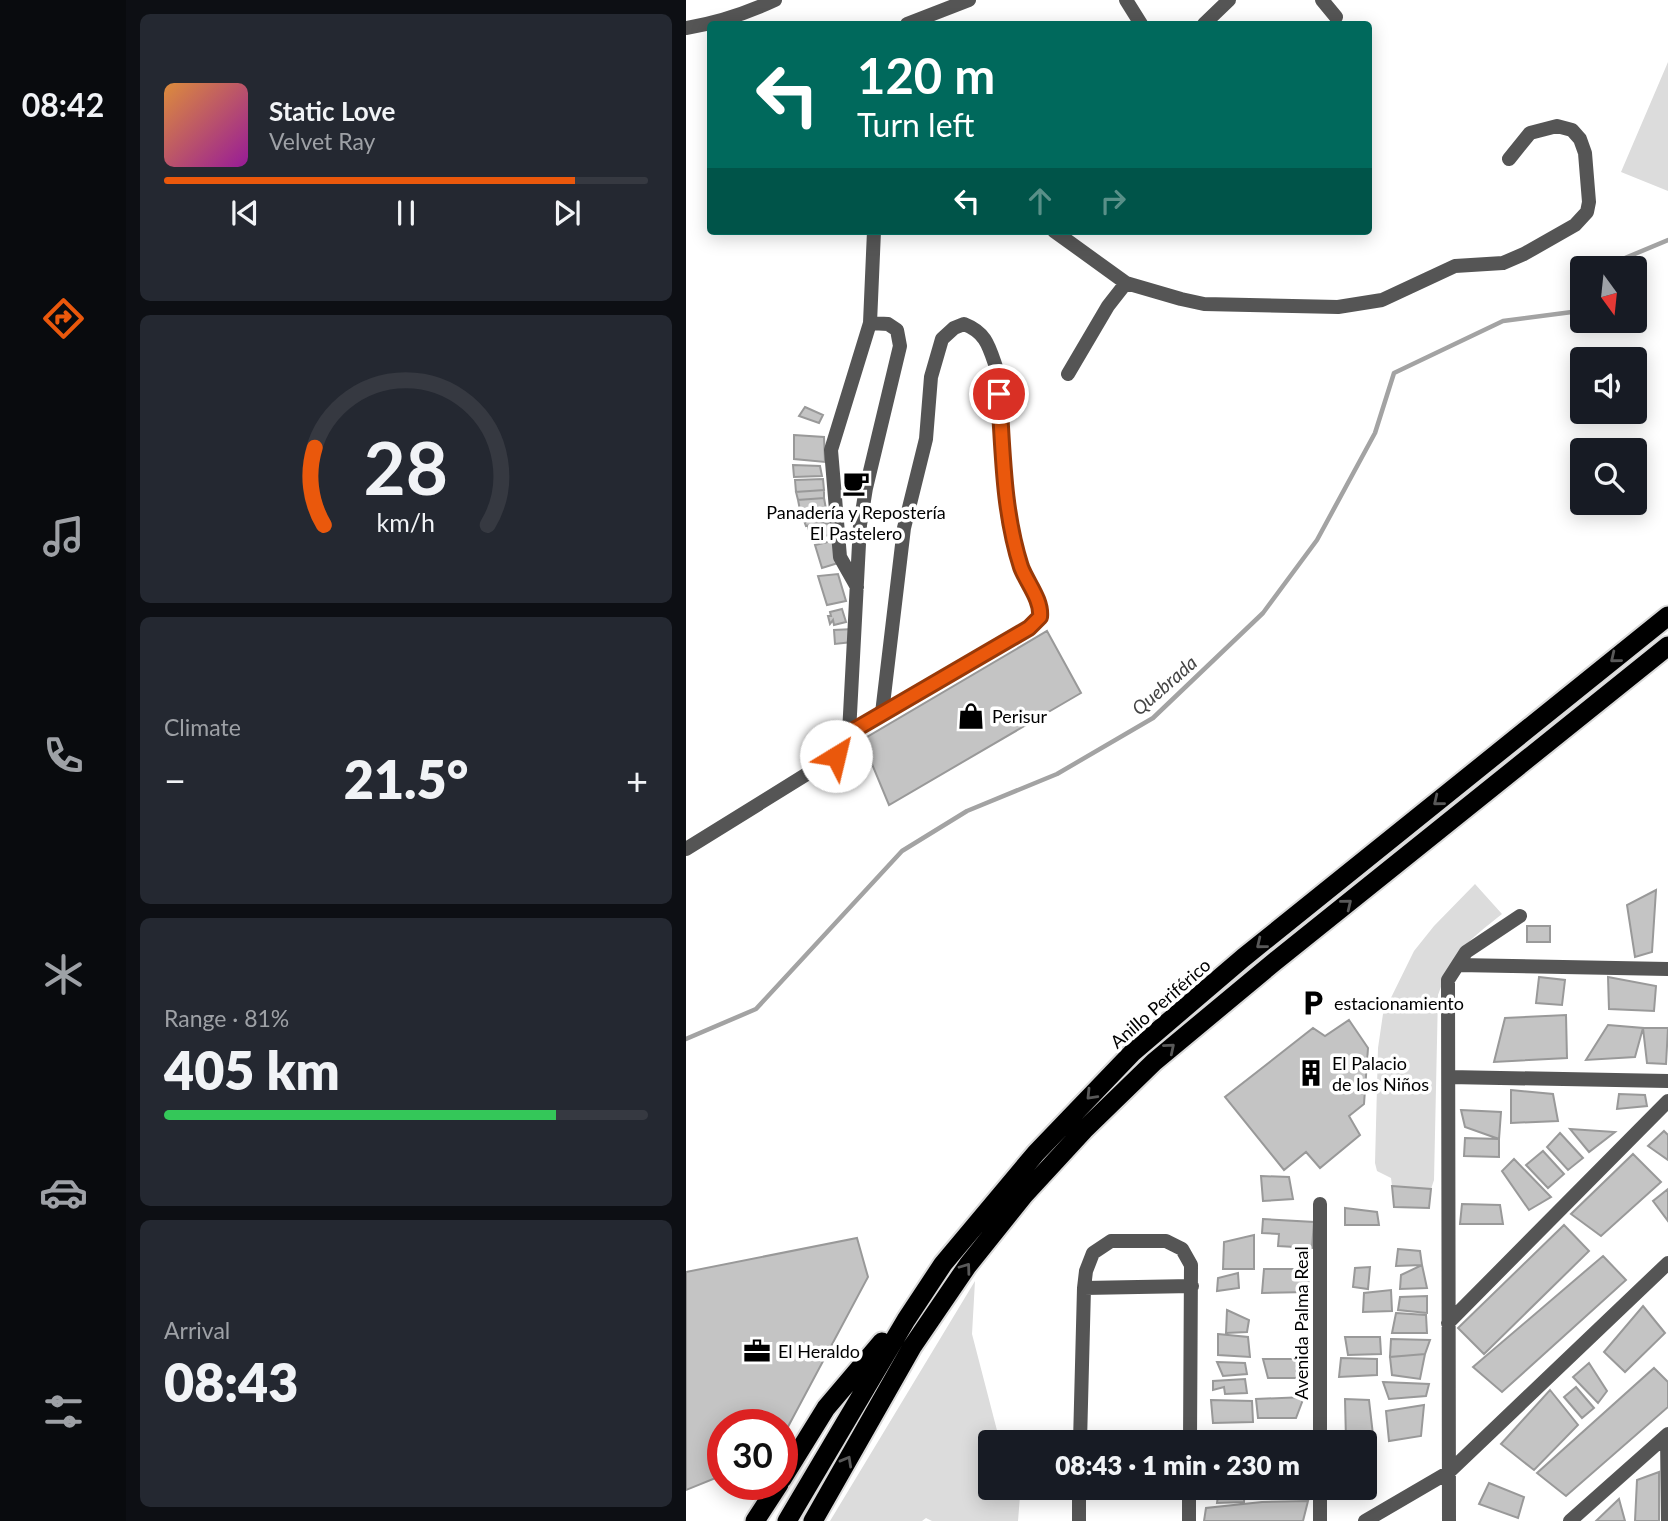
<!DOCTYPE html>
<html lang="en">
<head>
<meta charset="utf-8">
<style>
	body { margin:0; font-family:Lato,sans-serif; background:#242831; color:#f1f3f6; height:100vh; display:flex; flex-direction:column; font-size:26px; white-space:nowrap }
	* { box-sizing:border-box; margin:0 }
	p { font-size:23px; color:#9ea1a6 }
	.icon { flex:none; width:38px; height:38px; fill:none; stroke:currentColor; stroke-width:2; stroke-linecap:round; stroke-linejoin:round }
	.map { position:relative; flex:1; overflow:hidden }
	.side { display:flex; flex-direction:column; gap:14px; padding:14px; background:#0d0f14; width:560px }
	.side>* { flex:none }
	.banner { position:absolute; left:21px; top:21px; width:665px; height:214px; border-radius:7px; box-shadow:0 4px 18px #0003; background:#00695c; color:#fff; overflow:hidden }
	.needle { width:46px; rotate:165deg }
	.controls { position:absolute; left:884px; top:256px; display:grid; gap:14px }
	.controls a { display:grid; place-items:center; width:77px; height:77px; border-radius:7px; background:#171b24; box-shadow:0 4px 18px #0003; font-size:35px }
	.speed { position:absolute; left:21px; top:1409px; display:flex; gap:14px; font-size:35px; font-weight:700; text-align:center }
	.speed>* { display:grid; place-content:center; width:91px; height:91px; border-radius:50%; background:#171b24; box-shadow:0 4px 18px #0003; line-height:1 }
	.speed .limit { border:10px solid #d22; background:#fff; color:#111 }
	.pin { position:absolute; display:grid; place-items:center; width:60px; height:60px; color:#fff; margin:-30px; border:4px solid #fff; border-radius:50%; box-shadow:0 2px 7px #0007 }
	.me { position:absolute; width:77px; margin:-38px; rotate:36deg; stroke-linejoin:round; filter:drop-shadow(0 0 5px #0008) }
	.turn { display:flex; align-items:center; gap:24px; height:147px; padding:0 35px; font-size:32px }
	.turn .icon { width:91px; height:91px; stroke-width:2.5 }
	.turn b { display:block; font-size:49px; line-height:60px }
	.lanes { display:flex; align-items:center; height:66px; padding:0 35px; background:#0003; justify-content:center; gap:35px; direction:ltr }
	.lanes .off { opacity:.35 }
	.big { font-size:52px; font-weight:800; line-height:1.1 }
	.side .tile { flex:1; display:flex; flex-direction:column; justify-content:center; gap:10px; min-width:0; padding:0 24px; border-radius:10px; background:#242831 }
	.side .dial { align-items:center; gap:0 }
	.dial svg { height:182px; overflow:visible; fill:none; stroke:#363941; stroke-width:7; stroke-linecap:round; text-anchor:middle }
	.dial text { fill:#f1f3f6; stroke:none }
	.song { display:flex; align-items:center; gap:21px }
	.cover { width:84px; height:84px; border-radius:10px; background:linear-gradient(135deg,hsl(30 70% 55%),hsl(300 70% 35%)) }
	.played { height:7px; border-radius:4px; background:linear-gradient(90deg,#ea580c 85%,#363941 85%) }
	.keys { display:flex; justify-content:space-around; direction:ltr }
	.heat { display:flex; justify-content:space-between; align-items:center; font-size:38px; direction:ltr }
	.charge { height:10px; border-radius:5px; background:linear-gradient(90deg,#34c759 81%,#363941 0) }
	.trip { position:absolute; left:292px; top:1430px; width:399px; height:70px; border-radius:7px; background:#171b24; box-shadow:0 4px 18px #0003; font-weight:800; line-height:70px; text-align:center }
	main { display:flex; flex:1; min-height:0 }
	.menu { display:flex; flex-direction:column; width:126px; justify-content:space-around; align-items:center; background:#090b0e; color:#9ea1a6 }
	.menu .icon { width:49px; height:49px }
	.menu .active { color:#ea580c }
	.menu b { font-size:32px; color:#f1f3f6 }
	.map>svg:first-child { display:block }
	.green { fill:#dcdcdc }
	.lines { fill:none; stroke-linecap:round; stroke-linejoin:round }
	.stream { stroke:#a3a3a3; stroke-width:4.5 }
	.building { fill:#c4c4c4; stroke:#999; stroke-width:2 }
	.trunk-casing { stroke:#dbdbdb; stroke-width:23 }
	.minor { stroke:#555; stroke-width:14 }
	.trunk { stroke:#000; stroke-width:19 }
	.oneway { stroke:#595959 }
	.route-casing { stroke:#983908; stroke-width:18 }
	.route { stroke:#ea580c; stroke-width:12 }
	.labels { text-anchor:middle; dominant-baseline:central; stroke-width:7; stroke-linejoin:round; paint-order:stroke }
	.poi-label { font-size:18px; fill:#000; stroke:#fff; text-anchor:start }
	.street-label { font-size:18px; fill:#000; stroke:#fff }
	.water-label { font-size:19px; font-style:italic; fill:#444; stroke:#fff }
</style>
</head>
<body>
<main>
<nav class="menu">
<b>08:42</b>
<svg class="icon active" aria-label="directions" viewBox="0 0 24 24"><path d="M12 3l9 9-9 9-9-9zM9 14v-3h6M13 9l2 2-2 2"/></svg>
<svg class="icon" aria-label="music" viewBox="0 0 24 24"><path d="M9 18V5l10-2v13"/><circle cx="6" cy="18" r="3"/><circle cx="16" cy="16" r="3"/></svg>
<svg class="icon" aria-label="phone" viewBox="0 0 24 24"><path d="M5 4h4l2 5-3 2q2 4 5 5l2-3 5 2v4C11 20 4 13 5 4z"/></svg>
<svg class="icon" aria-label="climate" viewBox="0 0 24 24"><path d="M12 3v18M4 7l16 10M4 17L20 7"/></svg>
<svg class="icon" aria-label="car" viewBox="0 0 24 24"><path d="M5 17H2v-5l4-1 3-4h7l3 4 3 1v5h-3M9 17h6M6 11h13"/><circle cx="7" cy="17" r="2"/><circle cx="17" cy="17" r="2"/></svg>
<svg class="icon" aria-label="filters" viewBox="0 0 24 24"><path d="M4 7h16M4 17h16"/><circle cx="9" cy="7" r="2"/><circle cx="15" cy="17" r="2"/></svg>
</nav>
<section class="side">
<div class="tile">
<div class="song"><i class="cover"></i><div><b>Static Love</b><p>Velvet Ray</p></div></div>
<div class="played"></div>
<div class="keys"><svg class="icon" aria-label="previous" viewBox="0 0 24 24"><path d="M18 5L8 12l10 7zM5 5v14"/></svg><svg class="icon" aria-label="pause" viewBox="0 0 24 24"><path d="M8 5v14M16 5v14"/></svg><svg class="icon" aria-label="next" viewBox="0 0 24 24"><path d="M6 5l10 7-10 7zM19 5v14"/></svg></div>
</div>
<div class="tile dial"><svg viewBox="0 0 100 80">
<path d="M14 69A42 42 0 1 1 86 69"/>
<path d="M14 69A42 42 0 0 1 10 35" stroke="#ea580c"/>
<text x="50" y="56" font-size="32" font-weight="700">28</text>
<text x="50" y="72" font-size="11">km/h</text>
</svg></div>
<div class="tile"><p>Climate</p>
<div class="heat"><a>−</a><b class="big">21.5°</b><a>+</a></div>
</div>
<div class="tile"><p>Range · 81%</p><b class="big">405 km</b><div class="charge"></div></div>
<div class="tile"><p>Arrival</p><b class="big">08:43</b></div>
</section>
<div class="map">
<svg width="982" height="1521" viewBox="0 0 982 1521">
	<rect width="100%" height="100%" fill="#fff"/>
	<path class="green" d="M982 62V191L935 172Z
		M789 884 816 914C781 942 768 951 752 995L748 1180 745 1189 706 1186 705 1178 691 1171 689 1163 692 1048 697 1014 728 951 748 926Z
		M289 1281 286 1334 314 1442H304V1488H330L334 1496 332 1521H246L240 1518 236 1521H144Z"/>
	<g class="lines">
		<path class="stream" d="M925 268 932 261 982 240
			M0 1039 70 1009 216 851 281 811 371 774 467 718 577 613 631 540 689 433 708 373 817 321 886 312 896 298"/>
	</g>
	<path class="building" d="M119 407 137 415 133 423 113 416Z
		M108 435 138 437 139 462 108 459Z
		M107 465 134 466 136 476 108 477Z
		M137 479 138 490 110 492 109 480Z
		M138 490V498L112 500 110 492Z
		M138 498 140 509 114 510 112 500Z
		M140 509 142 521 120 526 114 510Z
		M144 523 147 534 125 539 122 526Z
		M146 541 152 563 136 568 129 545Z
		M152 574 160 601 141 605 132 576Z
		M156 609 160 622 148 625 147 620 144 624 142 616H145L144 612Z
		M167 629 166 642 149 644 148 630Z
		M361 631 395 693 203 805 176 740Z
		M970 890 966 952 949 957 941 905Z
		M841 926H864V942H841Z
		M853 977 879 980 876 1005 850 1003Z
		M922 977 970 986 968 1011 923 1009Z
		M880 1015 881 1058 808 1062 819 1018Z
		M663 1020 682 1048 678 1104 663 1116 674 1135 634 1168 620 1152 598 1170 539 1097 627 1028 639 1036Z
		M922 1025 957 1028 949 1057 900 1060Z
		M957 1028H982L980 1064 961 1063Z
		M825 1090 867 1094 872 1121 825 1123Z
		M933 1094 959 1095 961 1106 931 1109Z
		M775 1110 815 1112 813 1139 779 1127Z
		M884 1129 929 1132 903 1152Z
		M978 1131 982 1135V1160L962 1146Z
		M874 1133 897 1158 882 1170 861 1147Z
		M779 1138 813 1139V1157L778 1156Z
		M857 1151 878 1174 862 1188 840 1165Z
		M947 1154 975 1182 915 1236 885 1214Z
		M828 1159 865 1197 843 1210 816 1171Z
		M575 1176 603 1177 607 1199 577 1201Z
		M706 1186 745 1189 743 1208 708 1207Z
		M982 1189V1221L967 1201Z
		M776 1204 814 1205 817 1224H774Z
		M659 1208 691 1212 693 1225H659Z
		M577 1219 628 1222 626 1248 592 1246 593 1234 576 1233Z
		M878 1225 903 1251 798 1354 772 1328Z
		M568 1235V1269H537L538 1242Z
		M171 1238 182 1277 96 1438V1424H37V1475L0 1490V1272Z
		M712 1249 734 1251 736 1265 710 1266Z
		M917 1256 940 1280 816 1392 787 1367Z
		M736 1265 741 1288 714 1289 715 1275Z
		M684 1267 682 1289 667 1287 669 1268Z
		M578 1269H623L622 1292 576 1293Z
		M552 1273 553 1288 531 1291 532 1278Z
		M705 1290 706 1311 677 1312 678 1293Z
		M741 1296V1313L712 1310 714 1297Z
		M957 1306 979 1333 939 1372 918 1352Z
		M541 1310 563 1320 561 1332 540 1333Z
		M710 1313 740 1315 741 1333H706Z
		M532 1334 562 1337 564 1357 532 1355Z
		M659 1337H694L695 1354 662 1355Z
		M705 1339 744 1340 739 1354 704 1357Z
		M739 1354 734 1379 706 1375 704 1357Z
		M655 1358 691 1359V1375L653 1377Z
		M577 1359H618L617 1378H582Z
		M531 1362 559 1363 561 1374 537 1376Z
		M903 1363 921 1391 912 1403 887 1377Z
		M968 1368 982 1382V1407L880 1496 851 1473Z
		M559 1379 561 1393 539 1394 538 1387 527 1390V1381Z
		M697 1382 743 1384 740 1396 703 1399Z
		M890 1387 908 1408 896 1418 878 1397Z
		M864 1390 892 1425 848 1470 815 1444Z
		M618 1397 610 1418H572L570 1399Z
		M659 1399 683 1400 687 1435 660 1440Z
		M525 1400 566 1401 567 1422 527 1423Z
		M738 1405 735 1436 703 1441 700 1411Z
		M973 1472V1521H949L951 1480Z
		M803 1483 838 1497 832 1518 793 1504Z
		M533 1488H559L558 1502 531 1503Z
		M933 1499 939 1521H910Z
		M622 1501 617 1521H518L520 1508 576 1502Z"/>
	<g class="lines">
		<defs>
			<path id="trunk" d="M96 1479 140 1408 196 1342
				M69 1521 93 1484
				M101 1521 220 1320 257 1264 350 1153 447 1052 557 958 982 616
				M127 1521 226 1347 282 1265 338 1195 398 1130 468 1062 587 963 982 646"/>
		</defs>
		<use href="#trunk" class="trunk-casing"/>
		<path class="minor" d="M440 0 455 24
			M636 0 650 17
			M221 24 283 0
			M518 24 543 0
			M0 28C31 23 61 13 89 0
			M368 231 440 283 495 299 518 304 652 307 696 300 769 266 817 263 838 254 889 225 901 212 903 202 899 153 894 139 886 130 871 126 844 133 823 159
			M382 374 422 306 440 283
			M171 587 154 557 145 450 184 323
			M163 733 343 628 354 617 355 609 336 569 322 519 311 370C303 347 301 333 278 324L268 328 256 339 245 377 240 439 218 528 196 713
			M0 849 150 756 163 733 174 525 180 488 214 346 211 330 202 324 184 323 188 231
			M772 965 982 969
			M763 1077 982 1081
			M634 1204V1442
			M398 1288 506 1286
			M762 1323 982 1101
			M981 1435 982 1521
			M394 1442 398 1288 400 1271 407 1253 425 1241H480L496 1249 505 1265 504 1442
			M634 1488V1521
			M393 1521V1488
			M503 1521V1488
			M679 1521 763 1472 982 1263
			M763 1521 762 980 780 952 834 916
			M884 1521 982 1434"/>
		<use href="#trunk" class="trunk"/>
	</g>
	<defs><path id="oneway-chevron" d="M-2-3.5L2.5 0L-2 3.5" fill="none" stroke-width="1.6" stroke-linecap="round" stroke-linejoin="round" transform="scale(1.75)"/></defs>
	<g class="oneway">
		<use href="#oneway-chevron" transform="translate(929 658) rotate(141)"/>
		<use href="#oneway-chevron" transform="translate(752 801) rotate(141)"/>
		<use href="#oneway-chevron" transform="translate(661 904) rotate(-39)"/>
		<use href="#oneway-chevron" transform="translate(575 944) rotate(141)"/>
		<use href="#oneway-chevron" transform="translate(484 1048) rotate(-40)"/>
		<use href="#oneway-chevron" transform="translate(405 1095) rotate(134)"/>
		<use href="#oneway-chevron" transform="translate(280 1268) rotate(-54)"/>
		<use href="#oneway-chevron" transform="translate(161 1461) rotate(-61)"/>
	</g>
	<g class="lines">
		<defs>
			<path id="route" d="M150 756 163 733 343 628 354 617C356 600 341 583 335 567 317 511 317 452 313 394"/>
		</defs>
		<use href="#route" class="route-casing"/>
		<use href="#route" class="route"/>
	</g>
	<defs>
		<symbol id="cafe-bare" viewBox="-9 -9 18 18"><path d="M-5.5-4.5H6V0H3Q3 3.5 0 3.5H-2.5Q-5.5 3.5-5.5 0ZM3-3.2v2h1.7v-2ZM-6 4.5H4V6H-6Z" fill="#000" stroke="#fff" stroke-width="2.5" paint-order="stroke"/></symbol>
		<symbol id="shop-bare" viewBox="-9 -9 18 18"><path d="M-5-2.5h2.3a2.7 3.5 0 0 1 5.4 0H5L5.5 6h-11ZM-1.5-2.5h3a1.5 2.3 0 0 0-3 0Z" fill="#000" stroke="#fff" stroke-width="2.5" paint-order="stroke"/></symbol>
		<symbol id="parking-bare" viewBox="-9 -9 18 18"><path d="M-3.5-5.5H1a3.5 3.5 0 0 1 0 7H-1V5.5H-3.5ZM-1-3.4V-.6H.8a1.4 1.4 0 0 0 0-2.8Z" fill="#000" stroke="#fff" stroke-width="2.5" paint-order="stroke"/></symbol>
		<symbol id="building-bare" viewBox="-9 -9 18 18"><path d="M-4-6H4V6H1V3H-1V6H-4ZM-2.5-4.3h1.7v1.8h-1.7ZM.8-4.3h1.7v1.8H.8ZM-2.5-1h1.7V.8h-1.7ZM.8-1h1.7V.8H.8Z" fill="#000" stroke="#fff" stroke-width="2.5" paint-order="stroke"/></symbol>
		<symbol id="office-bare" viewBox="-9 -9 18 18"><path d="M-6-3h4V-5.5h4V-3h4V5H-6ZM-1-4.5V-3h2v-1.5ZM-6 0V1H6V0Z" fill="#000" stroke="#fff" stroke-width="2.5" paint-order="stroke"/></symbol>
	</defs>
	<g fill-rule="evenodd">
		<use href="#cafe-bare" x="151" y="464" width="38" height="38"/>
		<use href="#shop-bare" x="266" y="697" width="38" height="38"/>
		<use href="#parking-bare" x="608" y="984" width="38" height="38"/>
		<use href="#building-bare" x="606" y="1054" width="38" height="38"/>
		<use href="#office-bare" x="52" y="1332" width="38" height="38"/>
	</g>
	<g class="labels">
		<g class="poi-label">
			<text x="170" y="512" text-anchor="middle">Panadería y Repostería<tspan x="170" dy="21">El Pastelero</tspan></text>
			<text x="306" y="716">Perisur</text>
			<text x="648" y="1003">estacionamiento</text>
			<text x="646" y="1063">El Palacio<tspan x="646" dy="21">de los Niños</tspan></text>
			<text x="92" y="1351">El Heraldo</text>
		</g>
		<g class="street-label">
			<text transform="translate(474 1003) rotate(-41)">Anillo Periférico</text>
			<text transform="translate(615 1323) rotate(-90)">Avenida Palma Real</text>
		</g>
		<g class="water-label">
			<text transform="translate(478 685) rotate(-41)">Quebrada</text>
		</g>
	</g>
</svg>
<div class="controls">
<a><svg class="needle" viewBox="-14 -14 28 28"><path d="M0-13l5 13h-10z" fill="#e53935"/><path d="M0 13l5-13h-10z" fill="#9ea1a6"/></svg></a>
<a><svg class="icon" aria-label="sound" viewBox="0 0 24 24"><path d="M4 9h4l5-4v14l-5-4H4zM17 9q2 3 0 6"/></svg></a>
<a><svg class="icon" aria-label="search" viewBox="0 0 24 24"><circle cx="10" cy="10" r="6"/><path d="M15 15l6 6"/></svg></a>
</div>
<div class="speed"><div class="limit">30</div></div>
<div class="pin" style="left:313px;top:394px;background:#d93025"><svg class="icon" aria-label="arrive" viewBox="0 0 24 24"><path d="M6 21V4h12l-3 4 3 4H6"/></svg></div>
<svg class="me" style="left:150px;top:756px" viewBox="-20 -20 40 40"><circle r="19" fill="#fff"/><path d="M0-13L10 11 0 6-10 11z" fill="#ea580c"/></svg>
<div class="trip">08:43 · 1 min · 230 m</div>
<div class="banner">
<div class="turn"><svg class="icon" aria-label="left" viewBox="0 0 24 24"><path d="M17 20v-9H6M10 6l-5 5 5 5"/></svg><div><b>120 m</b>Turn left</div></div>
<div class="lanes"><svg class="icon" aria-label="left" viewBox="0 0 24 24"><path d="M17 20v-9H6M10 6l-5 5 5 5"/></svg><svg class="icon off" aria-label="ahead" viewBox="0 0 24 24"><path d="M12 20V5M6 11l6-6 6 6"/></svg><svg class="icon off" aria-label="right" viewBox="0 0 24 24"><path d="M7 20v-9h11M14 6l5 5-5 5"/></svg></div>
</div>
</div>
</main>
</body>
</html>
